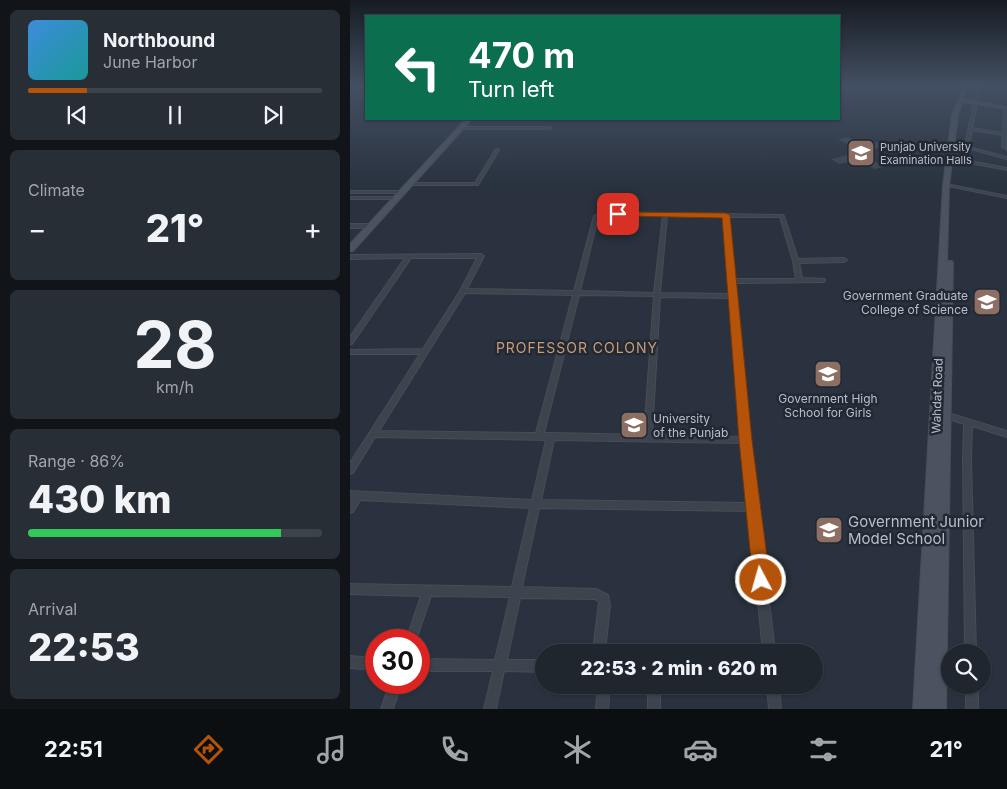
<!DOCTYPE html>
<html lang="en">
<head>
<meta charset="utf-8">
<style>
	body { margin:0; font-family:Inter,sans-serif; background:#272e36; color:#f1f3f6; height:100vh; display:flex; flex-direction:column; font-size:19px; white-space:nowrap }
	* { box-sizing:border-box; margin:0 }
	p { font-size:16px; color:#a1a5aa }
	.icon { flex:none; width:28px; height:28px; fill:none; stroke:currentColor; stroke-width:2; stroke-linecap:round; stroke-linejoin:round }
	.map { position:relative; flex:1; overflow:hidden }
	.details { display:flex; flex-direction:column; gap:10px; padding:10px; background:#111519; width:350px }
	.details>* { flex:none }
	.top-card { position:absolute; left:15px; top:15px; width:475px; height:105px; border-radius:0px; box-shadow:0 1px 4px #0004,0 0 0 1px #3c434a; background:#0b6e4f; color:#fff; overflow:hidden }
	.fabs { position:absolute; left:591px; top:644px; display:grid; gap:10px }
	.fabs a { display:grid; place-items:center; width:50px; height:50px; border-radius:50%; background:#1f262e; box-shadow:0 1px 4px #0004,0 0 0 1px #3c434a; font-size:25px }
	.speed { position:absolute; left:15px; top:629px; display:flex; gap:10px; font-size:25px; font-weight:700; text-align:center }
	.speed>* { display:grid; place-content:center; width:65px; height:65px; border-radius:50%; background:#1f262e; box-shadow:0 1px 4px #0004,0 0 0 1px #3c434a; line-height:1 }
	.speed .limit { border:8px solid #d22; background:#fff; color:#111 }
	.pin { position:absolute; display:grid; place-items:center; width:42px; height:42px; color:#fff; margin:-21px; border-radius:10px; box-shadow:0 2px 8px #0006 }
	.me { position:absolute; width:55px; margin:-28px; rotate:354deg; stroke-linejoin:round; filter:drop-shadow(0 0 4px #0008) }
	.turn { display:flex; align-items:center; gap:18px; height:105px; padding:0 20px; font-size:22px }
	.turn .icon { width:65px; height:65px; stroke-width:2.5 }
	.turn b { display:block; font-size:35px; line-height:42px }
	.big { font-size:38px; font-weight:800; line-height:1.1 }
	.details .widget { flex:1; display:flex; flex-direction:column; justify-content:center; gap:8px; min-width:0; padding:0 18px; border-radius:8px; background:#272e36 }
	.details .dial { align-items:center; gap:0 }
	.dial b { font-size:65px; line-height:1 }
	.song { display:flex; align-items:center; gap:15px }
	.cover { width:60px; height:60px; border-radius:8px; background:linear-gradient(135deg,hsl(210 70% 55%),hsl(180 70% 35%)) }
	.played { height:5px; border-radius:2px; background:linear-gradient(90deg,#b45309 20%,#3c434a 20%) }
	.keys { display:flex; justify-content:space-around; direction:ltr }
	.heat { display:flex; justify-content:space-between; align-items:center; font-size:28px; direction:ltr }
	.charge { height:8px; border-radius:4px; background:linear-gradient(90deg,#34c759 86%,#3c434a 0) }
	.trip { position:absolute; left:185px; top:644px; width:288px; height:50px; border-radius:25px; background:#1f262e; box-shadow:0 1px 4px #0004,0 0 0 1px #3c434a; font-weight:800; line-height:50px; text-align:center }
	.dock { display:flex; height:80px; justify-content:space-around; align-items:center; background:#0c0f12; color:#a1a5aa }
	.dock .icon { width:35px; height:35px }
	.dock .active { color:#b45309 }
	.dock b { font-size:22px; color:#f1f3f6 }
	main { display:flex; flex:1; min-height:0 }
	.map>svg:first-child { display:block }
	.building { fill:#3c4654 }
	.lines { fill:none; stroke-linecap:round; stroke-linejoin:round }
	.street-casing { stroke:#464d58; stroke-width:2 }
	.secondary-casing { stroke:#464d58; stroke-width:2 }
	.street { fill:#3d444e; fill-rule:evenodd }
	.secondary { fill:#4b5361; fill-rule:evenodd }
	.route { fill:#b45309; stroke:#753606 }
	.labels { text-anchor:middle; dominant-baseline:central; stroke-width:5; stroke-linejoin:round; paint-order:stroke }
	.far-poi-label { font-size:11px; fill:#b9bfc9; stroke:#222934; text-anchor:start }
	.poi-label { font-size:12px; fill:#b9bfc9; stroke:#222934; text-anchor:end }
	.street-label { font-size:12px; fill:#b9bfc9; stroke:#222934 }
	.neighbourhood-label { font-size:14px; letter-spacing:1px; fill:#c99b74; stroke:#222934 }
	.near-poi-label { font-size:15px; fill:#b9bfc9; stroke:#222934; text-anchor:start }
</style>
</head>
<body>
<main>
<section class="details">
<div class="widget">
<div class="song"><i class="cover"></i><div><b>Northbound</b><p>June Harbor</p></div></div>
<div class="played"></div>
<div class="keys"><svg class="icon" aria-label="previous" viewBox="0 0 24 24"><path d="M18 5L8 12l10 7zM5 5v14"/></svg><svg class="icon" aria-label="pause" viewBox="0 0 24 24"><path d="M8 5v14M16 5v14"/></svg><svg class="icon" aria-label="next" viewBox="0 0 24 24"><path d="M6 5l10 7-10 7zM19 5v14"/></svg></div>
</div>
<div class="widget"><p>Climate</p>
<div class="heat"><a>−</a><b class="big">21°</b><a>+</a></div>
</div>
<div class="widget dial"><b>28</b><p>km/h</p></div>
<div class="widget"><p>Range · 86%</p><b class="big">430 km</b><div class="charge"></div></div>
<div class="widget"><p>Arrival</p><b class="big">22:53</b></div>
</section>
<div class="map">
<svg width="657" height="709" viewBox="0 0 657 709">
	<rect width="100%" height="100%" fill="#29323e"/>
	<path class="building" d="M498 137 512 145 529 142 537 146 510 152 488 139Z
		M509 152 534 167 524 169 509 160 489 164 481 159Z"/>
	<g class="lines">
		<defs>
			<path id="street" d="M628 86H631L627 99 624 100Z
				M624 102 627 103 622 128 653 133 654 108 657 107 656 147 657 150 652 147 653 135 622 130 619 147 657 157V159L599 143 601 142 615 146Z
				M111 127H199L201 128 199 129H110V127Z
				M146 149 149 150 128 185H58L56 184 58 183H125Z
				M604 158 657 168V170L605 160H604Z
				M601 185 657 196V198L603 187H601Z
				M0 191H50L52 192 50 193H0Z
				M0 197H45L47 198 45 199H0Z
				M253 212 432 215 434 216 448 259 494 258 497 260 494 262 449 263 452 278 475 279V281L473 282 385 283 400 440 425 652H413L399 511 189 508 172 587 246 589 258 595 260 605 255 652H243L249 602 245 599 170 598 157 660H194V672L154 671 146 709H134L143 671H69V659L145 660 160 597 81 596 66 640H56L71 596 0 594V584L162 587 180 508 10 500 3 512 0 513V491L182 500 196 440 25 437 3 473 0 474V463L70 354H0V350L73 349 110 291 127 258H61L2 344H0V337L55 258 0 259V255L131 254 134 256 117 289 224 291 244 216ZM254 214 313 215 304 293 230 291 248 217ZM317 216H374L380 294 310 293ZM379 217H430L443 261 446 279H385ZM115 293 223 295 186 433 29 431ZM229 295 304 296 294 435 201 433H194ZM310 297 380 298 392 437 302 435ZM204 440 392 443 398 503 191 500Z
				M0 224H19L22 226 19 228H0Z
				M595 412 657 431V437L622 426 621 458 626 652H615L613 458 614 424 592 417 591 415 592 413Z
				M0 656 26 658V670L0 668Z
				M40 682H52L43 709H31Z
				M248 685H260L258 709H246Z
				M298 685H310V709H298Z
				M417 685H429L431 709H419Z
				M616 685H628V709H616Z"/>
			<path id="secondary" d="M614 86H618L613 99 657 107V109L612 102 608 115 599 186 597 261H602L603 263 596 709H563L593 186 602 115Z
				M116 119H122L3 251H0V244Z"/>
		</defs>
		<use href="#street" class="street-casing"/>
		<use href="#secondary" class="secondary-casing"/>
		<use href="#street" class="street"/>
		<use href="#secondary" class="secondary"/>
	</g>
	<linearGradient id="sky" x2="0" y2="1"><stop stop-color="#171c22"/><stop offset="0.46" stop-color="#434f63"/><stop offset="1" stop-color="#434f63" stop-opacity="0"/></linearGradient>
	<rect width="657" height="186" fill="url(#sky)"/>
	<path class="route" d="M265 212 376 213 380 215 402 440 420 580 417 586 411 588 405 586 403 580 389 440 372 218 268 216 265 215Z"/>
	<defs>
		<symbol id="school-square" viewBox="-11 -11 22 22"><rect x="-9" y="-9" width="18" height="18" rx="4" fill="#8d6e63" stroke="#222934"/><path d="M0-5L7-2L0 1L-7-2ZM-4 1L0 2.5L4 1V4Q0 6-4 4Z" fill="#fff"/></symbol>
		<symbol id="university-square" viewBox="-11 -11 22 22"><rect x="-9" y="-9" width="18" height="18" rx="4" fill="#8d6e63" stroke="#222934"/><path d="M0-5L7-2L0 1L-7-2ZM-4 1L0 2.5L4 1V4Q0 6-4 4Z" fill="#fff"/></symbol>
	</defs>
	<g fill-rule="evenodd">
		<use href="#school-square" x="495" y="137" width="32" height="32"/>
		<use href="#school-square" x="621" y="286" width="32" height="32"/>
		<use href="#school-square" x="462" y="358" width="32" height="32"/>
		<use href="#university-square" x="268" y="409" width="32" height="32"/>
		<use href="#school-square" x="463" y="514" width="32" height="32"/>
	</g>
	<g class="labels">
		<g class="far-poi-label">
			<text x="530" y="147">Punjab University<tspan x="530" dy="13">Examination Halls</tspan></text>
		</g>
		<g class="poi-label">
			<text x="618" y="295">Government Graduate<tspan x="618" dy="14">College of Science</tspan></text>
			<text x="478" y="398" text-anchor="middle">Government High<tspan x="478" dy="14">School for Girls</tspan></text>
			<text x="303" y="418" text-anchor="start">University<tspan x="303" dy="14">of the Punjab</tspan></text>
		</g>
		<g class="street-label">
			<text transform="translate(587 396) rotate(-88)">Wahdat Road</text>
		</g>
		<g class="neighbourhood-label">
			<text x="227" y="347">PROFESSOR COLONY</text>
		</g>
		<g class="near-poi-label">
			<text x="498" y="521">Government Junior<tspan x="498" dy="17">Model School</tspan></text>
		</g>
	</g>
</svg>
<div class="fabs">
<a><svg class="icon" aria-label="search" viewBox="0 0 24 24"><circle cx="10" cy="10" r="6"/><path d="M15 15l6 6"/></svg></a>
</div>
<div class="speed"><div class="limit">30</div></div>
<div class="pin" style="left:268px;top:214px;background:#d93025"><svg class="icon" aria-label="arrive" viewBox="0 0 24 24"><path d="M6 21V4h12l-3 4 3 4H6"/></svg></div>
<svg class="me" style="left:411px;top:580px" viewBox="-20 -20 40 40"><circle r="17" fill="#b45309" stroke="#fff" stroke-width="3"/><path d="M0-11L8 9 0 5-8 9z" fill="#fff"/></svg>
<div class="trip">22:53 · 2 min · 620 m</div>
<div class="top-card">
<div class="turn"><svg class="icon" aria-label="left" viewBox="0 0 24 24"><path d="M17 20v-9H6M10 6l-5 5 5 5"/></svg><div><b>470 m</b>Turn left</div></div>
</div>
</div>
</main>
<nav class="dock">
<b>22:51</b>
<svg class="icon active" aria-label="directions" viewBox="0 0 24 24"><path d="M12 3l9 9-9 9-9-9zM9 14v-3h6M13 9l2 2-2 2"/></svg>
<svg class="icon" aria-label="music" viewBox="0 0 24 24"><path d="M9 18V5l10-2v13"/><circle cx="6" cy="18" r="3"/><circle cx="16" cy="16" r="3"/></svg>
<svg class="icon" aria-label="phone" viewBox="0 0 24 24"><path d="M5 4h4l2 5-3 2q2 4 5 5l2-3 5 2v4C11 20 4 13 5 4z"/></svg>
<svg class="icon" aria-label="climate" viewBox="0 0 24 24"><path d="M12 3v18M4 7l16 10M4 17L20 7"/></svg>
<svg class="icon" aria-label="car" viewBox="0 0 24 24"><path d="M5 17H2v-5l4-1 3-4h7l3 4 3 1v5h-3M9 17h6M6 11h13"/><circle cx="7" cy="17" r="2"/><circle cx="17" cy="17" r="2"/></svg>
<svg class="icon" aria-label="filters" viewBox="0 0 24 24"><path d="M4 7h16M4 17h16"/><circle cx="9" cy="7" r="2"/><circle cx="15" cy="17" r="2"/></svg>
<b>21°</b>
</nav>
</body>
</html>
